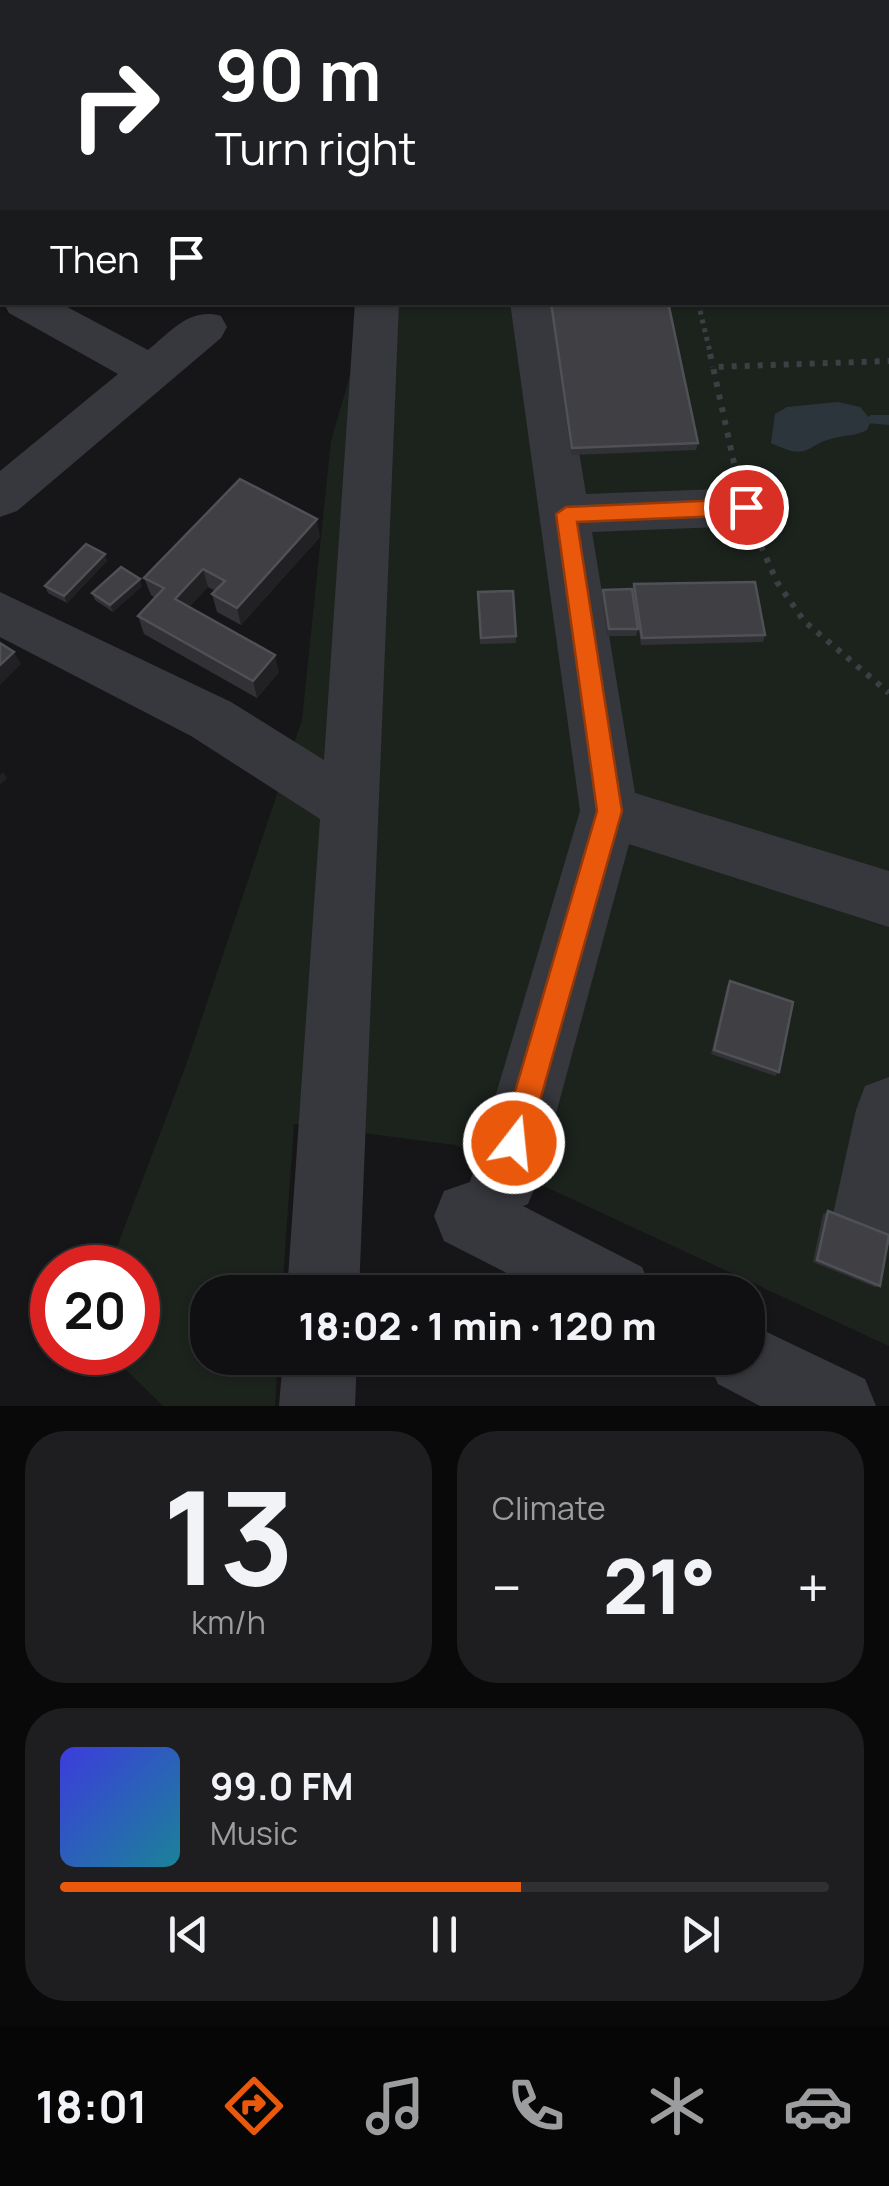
<!DOCTYPE html>
<html lang="en">
<head>
<meta charset="utf-8">
<style>
	body { margin:0; font-family:Manrope,sans-serif; background:#1e1e20; color:#f1f3f6; height:100vh; display:flex; flex-direction:column; font-size:38px; white-space:nowrap }
	* { box-sizing:border-box; margin:0 }
	p { font-size:32px; color:#9c9d9f }
	.icon { flex:none; width:55px; height:55px; fill:none; stroke:currentColor; stroke-width:2; stroke-linecap:round; stroke-linejoin:round }
	.map { position:relative; height:1406px; overflow:hidden }
	.panel { display:flex; flex-direction:column; gap:25px; padding:25px; background:#09090a; flex:1 }
	.panel>* { flex:none }
	.guide { position:absolute; left:0px; top:0px; width:890px; height:305px; box-shadow:0 2px 8px #0004,0 0 0 2px #303032; background:#202124; color:#fff; overflow:hidden }
	.speed { position:absolute; left:30px; top:1245px; display:flex; gap:20px; font-size:50px; font-weight:700; text-align:center }
	.speed>* { display:grid; place-content:center; width:130px; height:130px; border-radius:50%; background:#101012; box-shadow:0 2px 8px #0004,0 0 0 2px #303032; line-height:1 }
	.speed .limit { border:15px solid #d22; background:#fff; color:#111 }
	.pin { position:absolute; display:grid; place-items:center; width:85px; height:85px; color:#fff; margin:-42px; border:5px solid #fff; border-radius:50%; box-shadow:0 2px 10px #0007 }
	.me { position:absolute; width:110px; margin:-55px; rotate:16deg; stroke-linejoin:round; filter:drop-shadow(0 0 8px #0008) }
	.turn { display:flex; align-items:center; gap:35px; height:210px; padding:0 50px; font-size:45px }
	.turn .icon { width:130px; height:130px; stroke-width:2.5 }
	.turn b { display:block; font-size:70px; line-height:85px }
	.then { display:flex; align-items:center; height:95px; padding:0 50px; background:#0003; gap:20px; font-size:38px }
	.big { font-size:75px; font-weight:800; line-height:1.1 }
	.panel .widget { flex:1; display:flex; flex-direction:column; justify-content:center; gap:15px; min-width:0; padding:0 35px; border-radius:40px; background:#1e1e20 }
	.panel .dial { align-items:center; gap:0 }
	.dial b { font-size:130px; line-height:1 }
	.song { display:flex; align-items:center; gap:30px }
	.cover { width:120px; height:120px; border-radius:15px; background:linear-gradient(135deg,hsl(240 70% 55%),hsl(190 70% 35%)) }
	.played { height:10px; border-radius:5px; background:linear-gradient(90deg,#ea580c 60%,#303032 60%) }
	.keys { display:flex; justify-content:space-around; direction:ltr }
	.heat { display:flex; justify-content:space-between; align-items:center; font-size:55px; direction:ltr }
	.panel .tiles { flex:1; display:grid; gap:25px; grid-template-columns:1fr 1fr }
	.widget:last-child { grid-column:span 2 }
	.trip { position:absolute; left:190px; top:1275px; width:575px; height:100px; border-radius:40px; background:#101012; box-shadow:0 2px 8px #0004,0 0 0 2px #303032; font-weight:800; line-height:100px; text-align:center }
	.tab-bar { display:flex; height:160px; justify-content:space-around; align-items:center; background:#060607; color:#9c9d9f }
	.tab-bar .icon { width:70px; height:70px }
	.tab-bar .current { color:#ea580c }
	.tab-bar b { font-size:45px; color:#f1f3f6 }
	.map>svg:first-child { display:block }
	.green { fill:#1c231d }
	.water { fill:#2c353c }
	.lines { fill:none; stroke-linecap:round; stroke-linejoin:round }
	.stream { fill:#2c353c; fill-rule:evenodd }
	.path-far1 { stroke:#3d3f44; stroke-width:5; stroke-dasharray:4 5; stroke-linecap:butt }
	.path { stroke:#3d3f44; stroke-width:6; stroke-dasharray:5 8; stroke-linecap:butt }
	.minor { fill:#37383d; fill-rule:evenodd }
	.wall { fill:#323236 }
	.shaded-wall { fill:#212124 }
	.building { fill:#3f3f44; stroke:#4f5156; stroke-width:2.5 }
	.route { fill:#ea580c; stroke:#983908; stroke-width:2.5 }
</style>
</head>
<body>
<div class="map">
<svg width="889" height="1406" viewBox="0 0 889 1406">
	<rect width="100%" height="100%" fill="#161618"/>
	<path class="green" d="M368 0H889V1346L455 1145 294 1124 282 1292H208V1358H278L275 1406H163L109 1353 138 1352V1268H109L185 1068 302 720 331 441 371 303 888 302V2Z"/>
	<path class="water" d="M838 402 860 407 871 420 867 430C855 436 847 435 834 438 804 445 811 462 771 443L775 414 787 407Z"/>
	<g class="lines">
		<path class="stream" d="M871 415H889V425L866 423 865 420Z"/>
		<path class="path-far1" d="M675 2 679 0
			M698 302 711 356"/>
		<path class="path" d="M710 354 713 367
			M734 463 713 367 889 361
			M761 546 777 582 804 621 889 693"/>
		<path class="minor" d="M751 0H789L790 2H752Z
			M888 44H889V66H888Z
			M3 302H58L148 350C171 332 189 307 221 316L227 327 221 338 17 511 0 517V471L118 374 9 313Z
			M355 302H399L359 1292H287L320 819 191 736 0 637V592L231 702 324 760Z
			M510 302H554L586 494 746 488 763 494 771 507 763 520 746 526 592 532 635 793 889 871V927L629 844 538 1180 528 1204 523 1206 642 1267 653 1292H544L444 1241 434 1216 444 1191 470 1182 580 811Z
			M889 1077V1245L867 1254 842 1244 832 1219 856 1110 865 1086Z
			M748 1323 865 1379 876 1406H760L718 1384 707 1358H748Z
			M283 1358H357L355 1406H279Z"/>
	</g>
	<path class="wall" d="M550 302H668L698 443 696 450 571 455Z
		M320 537 241 625 217 612 212 594 215 591 208 587 189 607 279 672 257 698 144 634 138 616 155 598 151 595 144 578Z
		M105 554 107 561 67 603 48 593 45 586Z
		M634 584 765 635 763 642 641 645 633 591Z
		M142 586 113 612 95 600 92 593Z
		M603 590 638 629 636 636H607L602 597Z
		M478 599 516 636V643L480 644Z
		M730 981 779 1072 775 1076 711 1054 727 986Z
		M828 1211 880 1286 875 1287 813 1262 823 1214Z"/>
	<path class="shaded-wall" d="M317 519 320 537 241 625 237 608Z
		M105 554 107 561 67 603 64 596Z
		M203 569 208 587 180 617 175 599Z
		M140 579 142 586 113 612 110 605Z
		M14 652 21 664 0 685V665Z
		M275 655 279 672 257 698 253 681Z
		M3 772 7 778 0 785V775Z"/>
	<path class="building" d="M0 0 15 2H2V14L0 15Z
		M2 20V43L0 42V21Z
		M551 302H668L698 443 572 448Z
		M240 479 317 519 237 608 212 594 225 581 203 569 175 599 275 655 253 681 138 616 164 588 144 578Z
		M86 544 105 554 64 596 45 586Z
		M121 567 140 579 110 605 92 593Z
		M755 582 765 635 642 638 634 584Z
		M632 589 638 629H609L603 590Z
		M513 591 516 636 481 638 478 592Z
		M0 643 14 652 0 665Z
		M730 981 793 1002 779 1072 714 1050Z
		M828 1211 889 1235 880 1286 817 1260Z"/>
	<path class="route" d="M746 499 756 507 746 515 577 522 622 811 528 1143 524 1153 514 1157 504 1153 500 1143 597 811 556 514 566 507Z"/>
</svg>
<div class="speed"><div class="limit">20</div></div>
<div class="pin" style="left:746px;top:507px;background:#d93025"><svg class="icon" aria-label="arrive" viewBox="0 0 24 24"><path d="M6 21V4h12l-3 4 3 4H6"/></svg></div>
<svg class="me" style="left:514px;top:1143px" viewBox="-20 -20 40 40"><circle r="17" fill="#ea580c" stroke="#fff" stroke-width="3"/><path d="M0-11L8 9 0 5-8 9z" fill="#fff"/></svg>
<div class="trip">18:02 · 1 min · 120 m</div>
<div class="guide">
<div class="turn"><svg class="icon" aria-label="right" viewBox="0 0 24 24"><path d="M7 20v-9h11M14 6l5 5-5 5"/></svg><div><b>90 m</b>Turn right</div></div>
<div class="then">Then<svg class="icon" aria-label="arrive" viewBox="0 0 24 24"><path d="M6 21V4h12l-3 4 3 4H6"/></svg></div>
</div>
</div>
<section class="panel">
<div class="tiles">
<div class="widget dial"><b>13</b><p>km/h</p></div>
<div class="widget"><p>Climate</p>
<div class="heat"><a>−</a><b class="big">21°</b><a>+</a></div>
</div>
<div class="widget">
<div class="song"><i class="cover"></i><div><b>99.0 FM</b><p>Music</p></div></div>
<div class="played"></div>
<div class="keys"><svg class="icon" aria-label="previous" viewBox="0 0 24 24"><path d="M18 5L8 12l10 7zM5 5v14"/></svg><svg class="icon" aria-label="pause" viewBox="0 0 24 24"><path d="M8 5v14M16 5v14"/></svg><svg class="icon" aria-label="next" viewBox="0 0 24 24"><path d="M6 5l10 7-10 7zM19 5v14"/></svg></div>
</div>
</div>
</section>
<nav class="tab-bar">
<b>18:01</b>
<svg class="icon current" aria-label="directions" viewBox="0 0 24 24"><path d="M12 3l9 9-9 9-9-9zM9 14v-3h6M13 9l2 2-2 2"/></svg>
<svg class="icon" aria-label="music" viewBox="0 0 24 24"><path d="M9 18V5l10-2v13"/><circle cx="6" cy="18" r="3"/><circle cx="16" cy="16" r="3"/></svg>
<svg class="icon" aria-label="phone" viewBox="0 0 24 24"><path d="M5 4h4l2 5-3 2q2 4 5 5l2-3 5 2v4C11 20 4 13 5 4z"/></svg>
<svg class="icon" aria-label="climate" viewBox="0 0 24 24"><path d="M12 3v18M4 7l16 10M4 17L20 7"/></svg>
<svg class="icon" aria-label="car" viewBox="0 0 24 24"><path d="M5 17H2v-5l4-1 3-4h7l3 4 3 1v5h-3M9 17h6M6 11h13"/><circle cx="7" cy="17" r="2"/><circle cx="17" cy="17" r="2"/></svg>
</nav>
</body>
</html>
